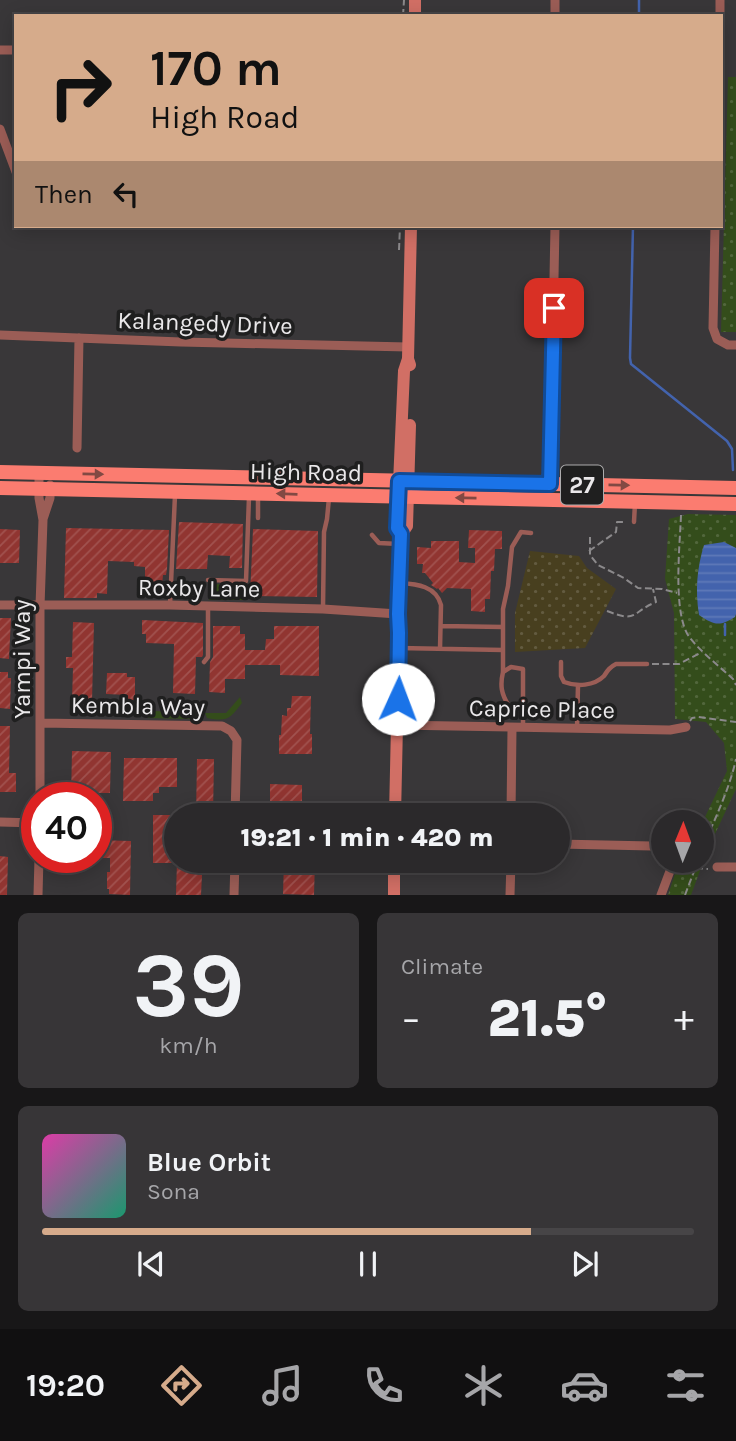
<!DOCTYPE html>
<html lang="en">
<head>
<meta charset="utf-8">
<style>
	body { margin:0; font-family:Karla,sans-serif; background:#373537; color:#f1f3f6; height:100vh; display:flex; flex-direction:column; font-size:26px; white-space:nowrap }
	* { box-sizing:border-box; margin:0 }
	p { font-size:23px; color:#a6a6a9 }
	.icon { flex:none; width:38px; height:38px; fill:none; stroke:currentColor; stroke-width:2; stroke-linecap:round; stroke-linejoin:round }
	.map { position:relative; height:895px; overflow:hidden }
	.drawer { display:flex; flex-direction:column; gap:18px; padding:18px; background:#181718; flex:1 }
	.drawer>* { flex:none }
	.guide { position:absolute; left:14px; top:14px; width:709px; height:214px; border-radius:0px; box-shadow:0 4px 18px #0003,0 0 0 2px #474547; background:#d6ab8b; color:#111; overflow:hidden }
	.needle { width:46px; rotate:1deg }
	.controls { position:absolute; left:651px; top:810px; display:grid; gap:14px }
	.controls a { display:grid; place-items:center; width:63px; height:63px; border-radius:50%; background:#2b292b; box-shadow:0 4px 18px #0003,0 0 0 2px #474547; font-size:35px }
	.speed { position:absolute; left:21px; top:782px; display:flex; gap:14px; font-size:35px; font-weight:700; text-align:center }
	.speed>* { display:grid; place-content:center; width:91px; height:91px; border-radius:50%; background:#2b292b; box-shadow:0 4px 18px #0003,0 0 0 2px #474547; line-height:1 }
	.speed .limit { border:10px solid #d22; background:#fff; color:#111 }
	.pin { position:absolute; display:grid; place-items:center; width:60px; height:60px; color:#fff; margin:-30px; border-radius:14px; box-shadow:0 4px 10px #0006 }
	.me { position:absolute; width:77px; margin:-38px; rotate:2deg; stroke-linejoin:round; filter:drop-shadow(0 0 5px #0008) }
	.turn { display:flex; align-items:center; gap:24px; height:147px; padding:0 21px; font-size:32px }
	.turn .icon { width:91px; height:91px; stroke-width:2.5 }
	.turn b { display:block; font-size:49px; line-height:60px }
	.then { display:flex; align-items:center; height:66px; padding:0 21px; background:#0003; gap:14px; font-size:26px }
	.big { font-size:52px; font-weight:800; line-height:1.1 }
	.drawer .widget { flex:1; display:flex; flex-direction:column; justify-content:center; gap:10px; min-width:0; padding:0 24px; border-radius:10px; background:#373537 }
	.drawer .dial { align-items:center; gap:0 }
	.dial b { font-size:91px; line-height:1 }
	.song { display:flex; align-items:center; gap:21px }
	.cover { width:84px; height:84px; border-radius:10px; background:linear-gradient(135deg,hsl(320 70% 55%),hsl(160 70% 35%)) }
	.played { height:7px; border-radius:4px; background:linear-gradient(90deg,#d6ab8b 75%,#474547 75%) }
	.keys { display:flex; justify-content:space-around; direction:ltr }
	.heat { display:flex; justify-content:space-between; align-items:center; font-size:38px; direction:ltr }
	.drawer .tiles { flex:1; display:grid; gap:18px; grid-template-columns:1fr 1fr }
	.widget:last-child { grid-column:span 2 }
	.trip { position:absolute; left:164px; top:803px; width:406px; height:70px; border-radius:35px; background:#2b292b; box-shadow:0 4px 18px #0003,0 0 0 2px #474547; font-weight:800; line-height:70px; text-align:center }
	.dock { display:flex; height:112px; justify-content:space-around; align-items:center; background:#111011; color:#a6a6a9 }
	.dock .icon { width:49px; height:49px }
	.dock .on { color:#d6ab8b }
	.dock b { font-size:32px; color:#f1f3f6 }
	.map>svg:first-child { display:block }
	.green { fill:#344d1b }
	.sand { fill:url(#sand-dots) }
	.park { fill:url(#park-dots) }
	.water { fill:url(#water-rules) }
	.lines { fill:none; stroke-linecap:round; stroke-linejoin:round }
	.stream { stroke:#4363ad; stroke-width:2.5 }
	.building { fill:url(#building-hatch) }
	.path { stroke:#8b898b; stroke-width:2; stroke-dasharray:7 3.5; stroke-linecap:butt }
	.lane { stroke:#9b5d56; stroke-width:4.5 }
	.street { stroke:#9b5d56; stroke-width:9 }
	.secondary { stroke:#d16f65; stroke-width:12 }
	.primary { stroke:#fb7c70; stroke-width:14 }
	.oneway { fill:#824943 }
	.route-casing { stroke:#114b97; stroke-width:18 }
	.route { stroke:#1a73e8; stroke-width:12 }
	.labels { text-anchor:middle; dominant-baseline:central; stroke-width:7; stroke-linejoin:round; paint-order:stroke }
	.shield { fill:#1f1f1f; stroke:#adacad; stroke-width:2 }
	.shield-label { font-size:23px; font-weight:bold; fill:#eae8ea }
	.street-label { font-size:24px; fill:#eae8ea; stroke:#1f1f1f }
</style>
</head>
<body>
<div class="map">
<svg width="736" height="895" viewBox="0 0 736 895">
	<defs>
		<pattern id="sand-dots" width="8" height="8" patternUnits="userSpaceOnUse" patternTransform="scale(1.75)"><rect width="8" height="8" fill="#483f1f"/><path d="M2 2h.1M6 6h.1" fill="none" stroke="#635b40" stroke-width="1.8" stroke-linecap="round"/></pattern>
		<pattern id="park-dots" width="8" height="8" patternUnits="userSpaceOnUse" patternTransform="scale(1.75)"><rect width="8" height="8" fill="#344d1b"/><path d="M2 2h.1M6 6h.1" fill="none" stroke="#52673c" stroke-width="1.8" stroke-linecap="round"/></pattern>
		<pattern id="water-rules" width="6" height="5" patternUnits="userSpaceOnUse" patternTransform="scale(1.75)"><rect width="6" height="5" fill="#4363ad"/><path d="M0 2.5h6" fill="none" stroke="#5e79b8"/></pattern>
		<pattern id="building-hatch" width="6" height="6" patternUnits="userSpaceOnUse" patternTransform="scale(1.75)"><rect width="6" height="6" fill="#913531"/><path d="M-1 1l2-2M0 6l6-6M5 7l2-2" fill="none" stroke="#a1524f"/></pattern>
	</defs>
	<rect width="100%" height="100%" fill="#393739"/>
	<path class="green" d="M209 584 246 585V600H209Z
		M240 697 242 703C230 719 227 722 207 718L205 713H226Z
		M147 711 198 712 196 719H191L148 718Z"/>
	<path class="sand" d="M530 551 579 556 587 568 616 589 585 648 515 652V613Z"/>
	<path class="park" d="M728 77H736V332H721Z
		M688 514 736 515V789L708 849 691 895H668L677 868 676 861H702V822H700L705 817 727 771 724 743 706 722 675 719 674 613 665 579 669 519Z"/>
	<path class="water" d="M724 542 736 548V614L735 617C719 627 714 625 699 615 695 590 697 568 704 545Z"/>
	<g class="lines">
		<path class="stream" d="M639 16V0
			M633 226 630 358 631 364 727 441 732 449 733 470
			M725 624V635"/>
	</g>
	<path class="building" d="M179 522 243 524 242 568H229L230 556 208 555 207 569H176Z
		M66 528 169 530 167 569 166 575H163L162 585H145V567L134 566V562L108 561 107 594 97 593V598H64Z
		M0 529 20 530 19 563H0Z
		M253 529 318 531 317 597 250 596Z
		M469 530 502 531V549H495L494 571H491L490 599H485V612L471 611V589L447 588 442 593 438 588 437 589 431 585 433 583 425 573H422L423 564H417V547L431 548V541H459V562L475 563V548H468Z
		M0 618H11L9 659 0 658Z
		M142 620 203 623V655L202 657H196L195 694 173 693 174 644 146 643V634H142Z
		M73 622 94 623 92 701 72 700 73 668H66V657H72Z
		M213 626H240V634H245V650H265L266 639H274V626H319V676L280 675V665H245V679H225V693L209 692 210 662 213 657Z
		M0 672H8V678H11L10 709 0 708Z
		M107 673H127V677H135V700H128V695L106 694Z
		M292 696H311L310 734H312V754H279V735H281L282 715 287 716V708H291Z
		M0 726H10L9 773H16V792H0Z
		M72 751 111 752 110 793H94V798H71Z
		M124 758H177V787H159V793H153V801H123Z
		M197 759H214L213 816H196Z
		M270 784 302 785V802H316L315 816 270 815Z
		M153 815H177V863H153Z
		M96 840 131 841 130 895 109 894V889H107V872H110V858H96Z
		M0 856 8 857 7 895H0Z
		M177 861H199V875H202L201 895H176Z
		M284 861H315L314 895 283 894Z"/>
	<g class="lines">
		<path class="path" d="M403 16 404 0
			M399 250 400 226
			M681 515C680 545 672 615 690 638 702 653 719 666 733 679L736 685
			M590 537V555L598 565 624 578 638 588 662 589 677 593
			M589 551 616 532 617 522H626
			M607 611C638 623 630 613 656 602L653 589
			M652 664H679L702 652
			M690 721 692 718 698 717 736 722
			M702 850C714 820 729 791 736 759
			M696 868 708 869
			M685 895 698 861"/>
		<path class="lane" d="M258 518V498
			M634 522 635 503
			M372 535 379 543 399 544
			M208 580 246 581 249 497
			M400 583C417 584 436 586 441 605L440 649
			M170 605 175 495
			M323 608 324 532 327 519 329 498
			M441 626 503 627
			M399 648 503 650
			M204 662 208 657V607
			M561 662V676L564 682C577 687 594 686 604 676 608 670 610 667 616 664H647
			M503 672 511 667 523 669V727
			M524 706H509C501 694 500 685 503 672V609L508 586 512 547 521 532 531 533
			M577 729 578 685"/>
		<path class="street" d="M555 16V0
			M720 16V0
			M0 50H16
			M0 129 16 172
			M715 226 713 328 717 339 728 345H736
			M0 335 181 342 408 347
			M77 448 79 338
			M39 473V498L43 520 40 606V798
			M550 484 555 226
			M43 519 50 498V485
			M0 605H170L323 609 398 614
			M41 723 222 726 231 731 237 740 235 816
			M397 725 670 730 686 727
			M511 816 512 728
			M0 822 37 823
			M558 844 652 846 663 850
			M717 867H736
			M38 895 39 858
			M234 895 235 861
			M510 895 511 861
			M661 895 670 871 671 861"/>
		<path class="secondary" d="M415 16V0
			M410 365 408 359 411 226
			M401 535 407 526 410 425
			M395 816 399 633 398 614 401 535 397 528 404 371 408 359
			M394 895V861"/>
		<path class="primary" d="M0 472 736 488
			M0 488 736 504"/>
	</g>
	<defs><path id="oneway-solid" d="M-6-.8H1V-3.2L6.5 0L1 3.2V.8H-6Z" transform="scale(1.75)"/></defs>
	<g class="oneway">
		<use href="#oneway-solid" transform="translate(93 474) rotate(1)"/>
		<use href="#oneway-solid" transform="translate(619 485) rotate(1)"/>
		<use href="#oneway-solid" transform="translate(287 494) rotate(-178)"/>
		<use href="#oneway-solid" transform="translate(466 498) rotate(-179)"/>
	</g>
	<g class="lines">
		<defs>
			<path id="route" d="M398 699 399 633 398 614 401 534 397 528 399 481 550 484 554 308"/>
		</defs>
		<use href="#route" class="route-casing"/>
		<use href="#route" class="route"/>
	</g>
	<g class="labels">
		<rect class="shield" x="561" y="465.5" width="42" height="39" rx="5"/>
		<g class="shield-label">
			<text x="582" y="485">27</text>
		</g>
		<g class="street-label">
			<text transform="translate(205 323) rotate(2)">Kalangedy Drive</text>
			<text transform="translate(306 472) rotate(1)">High Road</text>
			<text transform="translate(199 588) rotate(1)">Roxby Lane</text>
			<text transform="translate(22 659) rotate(-90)">Yampi Way</text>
			<text transform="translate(138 706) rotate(1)">Kembla Way</text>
			<text transform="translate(542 709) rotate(1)">Caprice Place</text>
		</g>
	</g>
</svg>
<div class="controls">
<a><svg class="needle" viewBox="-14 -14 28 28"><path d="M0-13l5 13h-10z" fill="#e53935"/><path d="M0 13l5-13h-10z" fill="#a6a6a9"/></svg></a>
</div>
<div class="speed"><div class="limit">40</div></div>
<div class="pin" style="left:554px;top:308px;background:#d93025"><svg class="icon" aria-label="arrive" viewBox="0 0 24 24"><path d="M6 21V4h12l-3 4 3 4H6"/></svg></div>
<svg class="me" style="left:398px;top:699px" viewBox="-20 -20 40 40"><circle r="19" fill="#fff"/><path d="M0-13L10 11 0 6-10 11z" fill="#1a73e8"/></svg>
<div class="trip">19:21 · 1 min · 420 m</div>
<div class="guide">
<div class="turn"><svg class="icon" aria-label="right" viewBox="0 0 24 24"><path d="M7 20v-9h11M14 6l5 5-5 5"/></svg><div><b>170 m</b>High Road</div></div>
<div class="then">Then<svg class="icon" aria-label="left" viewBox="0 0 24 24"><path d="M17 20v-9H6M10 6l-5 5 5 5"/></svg></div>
</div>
</div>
<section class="drawer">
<div class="tiles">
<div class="widget dial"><b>39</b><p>km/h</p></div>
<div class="widget"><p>Climate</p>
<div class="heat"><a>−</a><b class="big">21.5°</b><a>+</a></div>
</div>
<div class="widget">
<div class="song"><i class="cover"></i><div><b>Blue Orbit</b><p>Sona</p></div></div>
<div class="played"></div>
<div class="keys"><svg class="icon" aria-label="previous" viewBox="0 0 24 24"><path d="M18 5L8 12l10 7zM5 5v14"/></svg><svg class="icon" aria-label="pause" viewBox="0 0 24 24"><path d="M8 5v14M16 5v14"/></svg><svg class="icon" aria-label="next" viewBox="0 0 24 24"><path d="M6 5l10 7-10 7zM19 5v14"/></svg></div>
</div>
</div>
</section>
<nav class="dock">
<b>19:20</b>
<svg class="icon on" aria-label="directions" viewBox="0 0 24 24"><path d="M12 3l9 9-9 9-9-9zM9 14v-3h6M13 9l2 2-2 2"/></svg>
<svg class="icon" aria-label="music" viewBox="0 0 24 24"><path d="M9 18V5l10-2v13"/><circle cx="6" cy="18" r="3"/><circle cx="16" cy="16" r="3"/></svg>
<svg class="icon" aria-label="phone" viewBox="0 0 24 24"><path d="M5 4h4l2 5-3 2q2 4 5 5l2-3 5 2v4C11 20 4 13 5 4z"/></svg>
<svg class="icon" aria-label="climate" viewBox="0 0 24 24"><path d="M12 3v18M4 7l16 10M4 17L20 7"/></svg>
<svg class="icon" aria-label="car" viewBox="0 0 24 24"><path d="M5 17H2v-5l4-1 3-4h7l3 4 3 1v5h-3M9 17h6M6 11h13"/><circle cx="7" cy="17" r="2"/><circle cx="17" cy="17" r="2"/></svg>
<svg class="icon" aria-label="filters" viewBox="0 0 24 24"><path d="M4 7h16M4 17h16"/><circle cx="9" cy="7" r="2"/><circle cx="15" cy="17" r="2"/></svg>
</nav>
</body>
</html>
